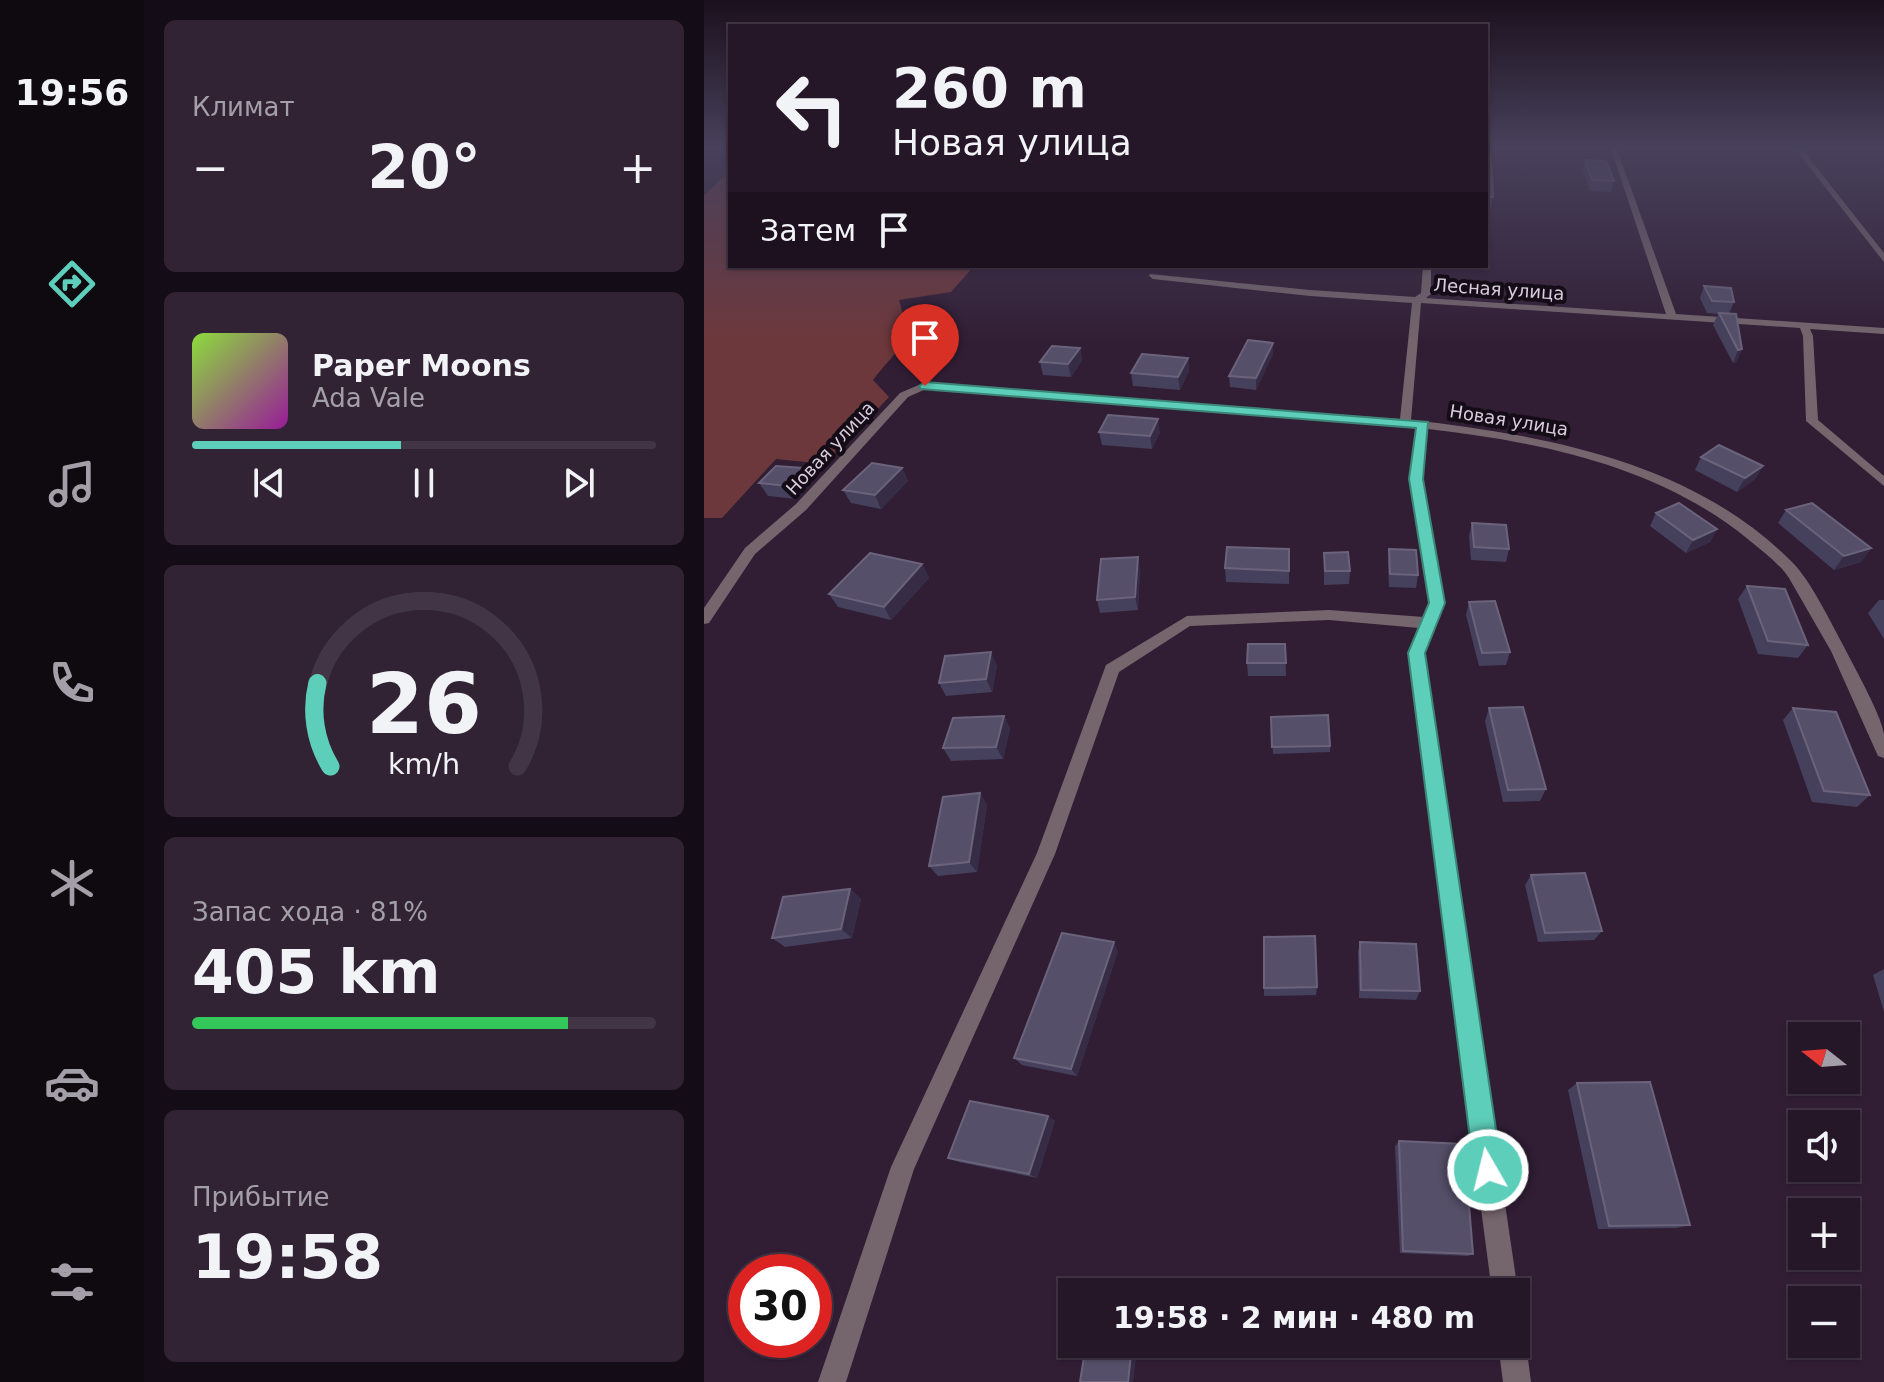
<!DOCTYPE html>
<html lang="ru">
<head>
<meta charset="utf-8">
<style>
	body { margin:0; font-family:"DejaVu Sans",sans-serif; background:#312334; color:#f1f3f6; height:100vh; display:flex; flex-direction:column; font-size:30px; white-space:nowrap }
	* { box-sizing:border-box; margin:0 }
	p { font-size:26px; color:#a39fa8 }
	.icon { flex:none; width:44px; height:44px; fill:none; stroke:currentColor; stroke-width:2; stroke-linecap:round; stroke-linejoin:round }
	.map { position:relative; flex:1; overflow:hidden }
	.drawer { display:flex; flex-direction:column; gap:20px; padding:20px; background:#140c16; width:560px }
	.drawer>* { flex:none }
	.guide { position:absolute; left:24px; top:24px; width:760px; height:244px; border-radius:0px; box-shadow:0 2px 6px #0004,0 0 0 2px #423545; background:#251628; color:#f1f3f6; overflow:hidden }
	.needle { width:52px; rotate:287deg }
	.fabs { position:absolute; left:1084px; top:1022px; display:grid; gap:16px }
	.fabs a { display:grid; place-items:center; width:72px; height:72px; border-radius:0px; background:#251628; box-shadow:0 2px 6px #0004,0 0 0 2px #423545; font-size:40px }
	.speed { position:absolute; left:24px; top:1254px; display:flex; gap:16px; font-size:40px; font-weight:700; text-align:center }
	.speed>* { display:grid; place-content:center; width:104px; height:104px; border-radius:50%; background:#251628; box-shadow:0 2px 6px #0004,0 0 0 2px #423545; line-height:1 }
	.speed .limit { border:12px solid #d22; background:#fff; color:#111 }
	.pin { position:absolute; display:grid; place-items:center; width:68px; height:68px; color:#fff; margin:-82px -34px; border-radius:50% 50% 50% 0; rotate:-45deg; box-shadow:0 0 8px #0007 }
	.pin .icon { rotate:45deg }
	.me { position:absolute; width:88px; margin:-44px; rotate:352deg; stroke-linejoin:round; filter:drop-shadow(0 0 6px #0008) }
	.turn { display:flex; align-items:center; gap:28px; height:168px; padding:0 32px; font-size:36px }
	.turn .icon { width:104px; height:104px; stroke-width:2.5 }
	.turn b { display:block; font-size:56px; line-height:68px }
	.then { display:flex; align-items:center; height:76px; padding:0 32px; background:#0003; gap:16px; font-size:30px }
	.big { font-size:60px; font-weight:700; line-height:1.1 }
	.drawer .tile { flex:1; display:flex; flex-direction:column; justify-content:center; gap:12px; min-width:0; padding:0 28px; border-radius:12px; background:#312334 }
	.drawer .dial { align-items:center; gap:0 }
	.dial svg { height:208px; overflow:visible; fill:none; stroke:#423545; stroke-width:7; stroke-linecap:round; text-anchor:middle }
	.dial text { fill:#f1f3f6; stroke:none }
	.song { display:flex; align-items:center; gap:24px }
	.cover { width:96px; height:96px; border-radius:12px; background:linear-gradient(135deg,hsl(90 70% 55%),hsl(300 70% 35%)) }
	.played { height:8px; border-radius:4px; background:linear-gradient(90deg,#5dceb9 45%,#423545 45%) }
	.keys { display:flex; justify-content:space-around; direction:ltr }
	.heat { display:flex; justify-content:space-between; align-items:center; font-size:44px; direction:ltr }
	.charge { height:12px; border-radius:6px; background:linear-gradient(90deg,#34c759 81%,#423545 0) }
	.trip { position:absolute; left:354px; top:1278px; width:472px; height:80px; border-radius:0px; background:#251628; box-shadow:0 2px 6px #0004,0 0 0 2px #423545; font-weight:700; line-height:80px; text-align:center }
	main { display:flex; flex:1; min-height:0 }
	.tab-bar { display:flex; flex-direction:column; width:144px; justify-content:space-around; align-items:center; background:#0f0910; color:#a39fa8 }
	.tab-bar .icon { width:56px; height:56px }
	.tab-bar .on { color:#5dceb9 }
	.tab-bar b { font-size:36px; color:#f1f3f6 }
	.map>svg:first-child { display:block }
	.green { fill:#6d383c }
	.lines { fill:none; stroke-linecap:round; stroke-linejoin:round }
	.minor { fill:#75666d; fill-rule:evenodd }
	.wall { fill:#45405c }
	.shaded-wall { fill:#362c46 }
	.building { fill:#554f69; stroke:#6a637b; stroke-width:2 }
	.route { fill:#5dceb9; stroke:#3c8678; stroke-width:2 }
	.labels { text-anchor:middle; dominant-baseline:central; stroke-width:8; stroke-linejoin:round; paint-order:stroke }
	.far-street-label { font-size:18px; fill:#d9cddc; stroke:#140c16 }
</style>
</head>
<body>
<main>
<nav class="tab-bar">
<b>19:56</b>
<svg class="icon on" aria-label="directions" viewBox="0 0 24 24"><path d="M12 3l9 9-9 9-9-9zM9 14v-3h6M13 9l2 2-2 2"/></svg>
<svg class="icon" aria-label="music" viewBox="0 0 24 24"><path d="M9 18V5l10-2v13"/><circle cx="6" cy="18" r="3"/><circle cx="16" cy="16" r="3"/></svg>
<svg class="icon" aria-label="phone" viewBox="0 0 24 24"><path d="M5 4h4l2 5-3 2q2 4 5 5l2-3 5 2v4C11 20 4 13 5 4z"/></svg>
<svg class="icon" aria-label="climate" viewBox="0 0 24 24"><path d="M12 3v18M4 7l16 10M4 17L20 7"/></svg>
<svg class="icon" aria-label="car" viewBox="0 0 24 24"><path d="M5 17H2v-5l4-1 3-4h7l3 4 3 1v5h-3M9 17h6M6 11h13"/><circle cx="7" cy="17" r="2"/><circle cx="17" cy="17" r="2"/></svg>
<svg class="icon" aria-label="filters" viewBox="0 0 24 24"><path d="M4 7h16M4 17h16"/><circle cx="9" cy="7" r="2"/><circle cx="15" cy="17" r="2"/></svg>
</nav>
<section class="drawer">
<div class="tile"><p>Климат</p>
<div class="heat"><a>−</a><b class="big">20°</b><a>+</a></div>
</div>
<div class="tile">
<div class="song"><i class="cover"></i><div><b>Paper Moons</b><p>Ada Vale</p></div></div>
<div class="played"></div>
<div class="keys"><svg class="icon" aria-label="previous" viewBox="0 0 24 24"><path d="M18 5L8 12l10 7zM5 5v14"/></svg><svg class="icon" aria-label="pause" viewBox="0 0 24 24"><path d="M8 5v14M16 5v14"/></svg><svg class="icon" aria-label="next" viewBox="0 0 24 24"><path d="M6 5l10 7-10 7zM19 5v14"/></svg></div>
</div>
<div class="tile dial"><svg viewBox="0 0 100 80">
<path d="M14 69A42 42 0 1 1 86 69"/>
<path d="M14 69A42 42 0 0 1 9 37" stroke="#5dceb9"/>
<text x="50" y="56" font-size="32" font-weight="700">26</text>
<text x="50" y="72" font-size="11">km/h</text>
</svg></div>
<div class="tile"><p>Запас хода · 81%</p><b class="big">405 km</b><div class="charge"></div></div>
<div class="tile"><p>Прибытие</p><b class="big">19:58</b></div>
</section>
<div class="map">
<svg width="1180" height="1382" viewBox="0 0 1180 1382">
	<rect width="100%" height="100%" fill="#311e35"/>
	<path class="green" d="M26 171V266H270L247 292 195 300C209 346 196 345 169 380L185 397 122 464 72 459 18 518H0V195Z"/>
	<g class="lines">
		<path class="minor" d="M907 149H913L972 314 1180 328V334L1106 329 1109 336 1114 420 1180 476V486L1102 421 1099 336 1096 328 717 303 707 420C841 435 989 462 1088 562 1107 581 1126 621 1139 645 1149 665 1177 714 1180 734 1180 741 1180 750 1180 758L1174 756 1127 651 1085 578C1075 563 1059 552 1045 540 955 466 837 442 724 429L718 479 740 603 720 653 814 1292 812 1297V1292H788L704 653 715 628 625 620 486 626 415 672 351 854 210 1169 142 1382H114L187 1167 333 853 402 665 483 616 625 610 720 617 726 603 706 479 713 428 222 389 204 397 102 510 51 554 5 623 0 624V608L41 548 92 504 196 393 217 384 696 419 708 303 606 296 449 279 445 276 446 274 606 290 711 297 717 293 719 266H727V294L722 298 962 314Z
			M1091 149H1098L1180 253V262Z
			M812 1332 818 1334 822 1344 827 1382H799L794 1344H812Z"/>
	</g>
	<path class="wall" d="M782 149 789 197 787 208H782Z
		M881 160 910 181 907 192 886 191 879 171Z
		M1000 286 1030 302 1025 314 1038 349 1032 362 1029 363 1009 325 1014 314 1003 313 996 298Z
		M569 343V354L552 390 526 387 525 376Z
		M376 348 378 360 367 377 339 375 336 362Z
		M484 358 485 371 476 390 429 386 427 373Z
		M395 432H456L448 449 398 445Z
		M997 457 1059 466 1051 479 1033 492 991 470Z
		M101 468 108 482 92 499 64 496 55 483Z
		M198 468 204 481 177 509 147 503 139 490Z
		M1082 510 1167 548 1157 562 1130 570 1074 523Z
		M952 513 1013 529 1006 542 982 553 946 526Z
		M768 523 805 549 802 562 767 560 765 536Z
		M585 549V584L522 582 521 568Z
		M685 549 714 575 712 588 685 587 684 562Z
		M620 553 646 571 645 584 620 585Z
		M218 564 225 578 187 620 134 607 125 594Z
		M436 570 434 610 396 613 393 600Z
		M1043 586 1104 645 1094 658 1054 654 1034 599Z
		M1175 600H1180V639L1164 613Z
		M765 602 806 652 802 665 775 666 762 615Z
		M581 644 582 676H544L543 663Z
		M293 665 288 692 242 696 235 683Z
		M785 708 842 789 836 801 799 802 781 721Z
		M1089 708 1166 795 1153 807 1108 802 1079 720Z
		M300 716 306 729 299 759 247 761 239 748Z
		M567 717 626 746V752L569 754Z
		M276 793 283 805 273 872 234 876 225 866Z
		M827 875 898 931 890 940 834 942 821 885Z
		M146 889 157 899 148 938 81 947 68 938Z
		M656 942 716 991 712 1000 655 998 654 952Z
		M414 951 373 1076 318 1065 310 1058Z
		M1180 969V1012L1169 975Z
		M613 987 612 995 560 996V988Z
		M873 1083 986 1225 973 1228 894 1229 864 1090Z
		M344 1116 351 1121 333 1178 255 1162 244 1158Z
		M695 1141 769 1254 764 1256 696 1253 691 1146Z"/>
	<path class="shaded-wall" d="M569 343V354L552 390V378Z
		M376 348 378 360 367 377 364 364Z
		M1038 349 1032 362 1029 363 1034 350Z
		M484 358 485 371 476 390 474 377Z
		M454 419 456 432 448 449 446 436Z
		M1059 466 1051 479 1033 492 1041 478Z
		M101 468 108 482 92 499 84 486Z
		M198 468 204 481 177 509 171 495Z
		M1013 529 1006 542 982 553 989 540Z
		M1167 548 1157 562 1130 570 1140 556Z
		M434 557 436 570 434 610 431 597Z
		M218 564 225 578 187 620 180 607Z
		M287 652 293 665 288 692 282 679Z
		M300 716 306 729 299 759 292 747Z
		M276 793 283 805 273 872 265 862Z
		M146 889 157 899 148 938 137 929Z
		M410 942 414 951 373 1076 367 1069Z
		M344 1116 351 1121 333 1178 325 1174Z
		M434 1344 429 1382H424L428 1345Z"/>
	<path class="building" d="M782 149H785L788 171 789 197H782Z
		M881 160 902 161 910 181 888 180Z
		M1000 286 1027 288 1030 302 1008 301Z
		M1015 313 1032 314 1038 349 1034 350Z
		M544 340 569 343 552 378 525 376Z
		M348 346 376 348 364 364 336 362Z
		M438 354 484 358 474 377 427 373Z
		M404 415 454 419 446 436 395 432Z
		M1015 445 1059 466 1041 478 997 457Z
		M168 463 198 468 171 495 139 490Z
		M72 466 101 468 84 486 55 483Z
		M975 503 1013 529 989 540 952 513Z
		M1108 503 1167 548 1140 556 1082 510Z
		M768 523 802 525 805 549 770 547Z
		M523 547 585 549V571L521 568Z
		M685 549 712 550 714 575 686 574Z
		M644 552 646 571H621L620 553Z
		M166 553 218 564 180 607 125 594Z
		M434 557 431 597 393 600 397 559Z
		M1043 586 1081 589 1104 645 1064 641Z
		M791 601 806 652 778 653 765 602Z
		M544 644H581L582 663H543Z
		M287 652 282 679 235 683 241 656Z
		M819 707 842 789 804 790 785 708Z
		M1089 708 1132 712 1166 795 1120 791Z
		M624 715 626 746 568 747 567 717Z
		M300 716 292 747 239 748 249 718Z
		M276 793 265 862 225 866 239 797Z
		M881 873 898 931 841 933 827 875Z
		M146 889 137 929 68 938 79 897Z
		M358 933 410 942 367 1069 310 1058Z
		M611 936 613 987 560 988V937Z
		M656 942 712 944 716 991 657 990Z
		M946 1082 986 1225 905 1226 873 1083Z
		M266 1101 344 1116 325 1174 244 1158Z
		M695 1141 760 1144 769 1254 699 1251Z
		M382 1344 428 1345 424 1382H376Z"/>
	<linearGradient id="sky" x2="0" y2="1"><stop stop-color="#1b101d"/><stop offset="0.43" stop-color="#48415c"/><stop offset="1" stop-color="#48415c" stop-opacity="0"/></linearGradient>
	<rect width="1180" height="343" fill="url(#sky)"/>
	<path class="route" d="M221 382 724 422 719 479 741 603 721 653 798 1170 794 1180 784 1184 774 1180 770 1170 704 653 725 603 705 479 712 428 217 389 215 386Z"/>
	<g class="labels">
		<g class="far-street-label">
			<text transform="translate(795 289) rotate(4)">Лесная улица</text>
			<text transform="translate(805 420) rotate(9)">Новая улица</text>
			<text transform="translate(126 448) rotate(-47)">Новая улица</text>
		</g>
	</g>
</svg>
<div class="fabs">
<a><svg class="needle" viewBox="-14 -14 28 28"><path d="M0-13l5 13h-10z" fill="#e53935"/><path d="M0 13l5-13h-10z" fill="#a39fa8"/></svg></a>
<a><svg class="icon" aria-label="sound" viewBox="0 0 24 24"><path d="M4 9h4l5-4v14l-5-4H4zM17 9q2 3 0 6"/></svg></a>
<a>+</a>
<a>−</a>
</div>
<div class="speed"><div class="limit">30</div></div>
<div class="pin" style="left:221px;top:386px;background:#d93025"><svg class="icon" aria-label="arrive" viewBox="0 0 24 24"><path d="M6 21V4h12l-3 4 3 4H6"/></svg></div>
<svg class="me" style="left:784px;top:1170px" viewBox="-20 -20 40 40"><circle r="17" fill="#5dceb9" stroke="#fff" stroke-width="3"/><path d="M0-11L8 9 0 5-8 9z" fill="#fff"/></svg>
<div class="trip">19:58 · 2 мин · 480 m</div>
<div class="guide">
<div class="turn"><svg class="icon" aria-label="left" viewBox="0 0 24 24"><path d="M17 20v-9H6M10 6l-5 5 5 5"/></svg><div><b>260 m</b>Новая улица</div></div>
<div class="then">Затем<svg class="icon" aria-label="arrive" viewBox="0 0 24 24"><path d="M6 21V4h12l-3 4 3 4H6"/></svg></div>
</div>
</div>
</main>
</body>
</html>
